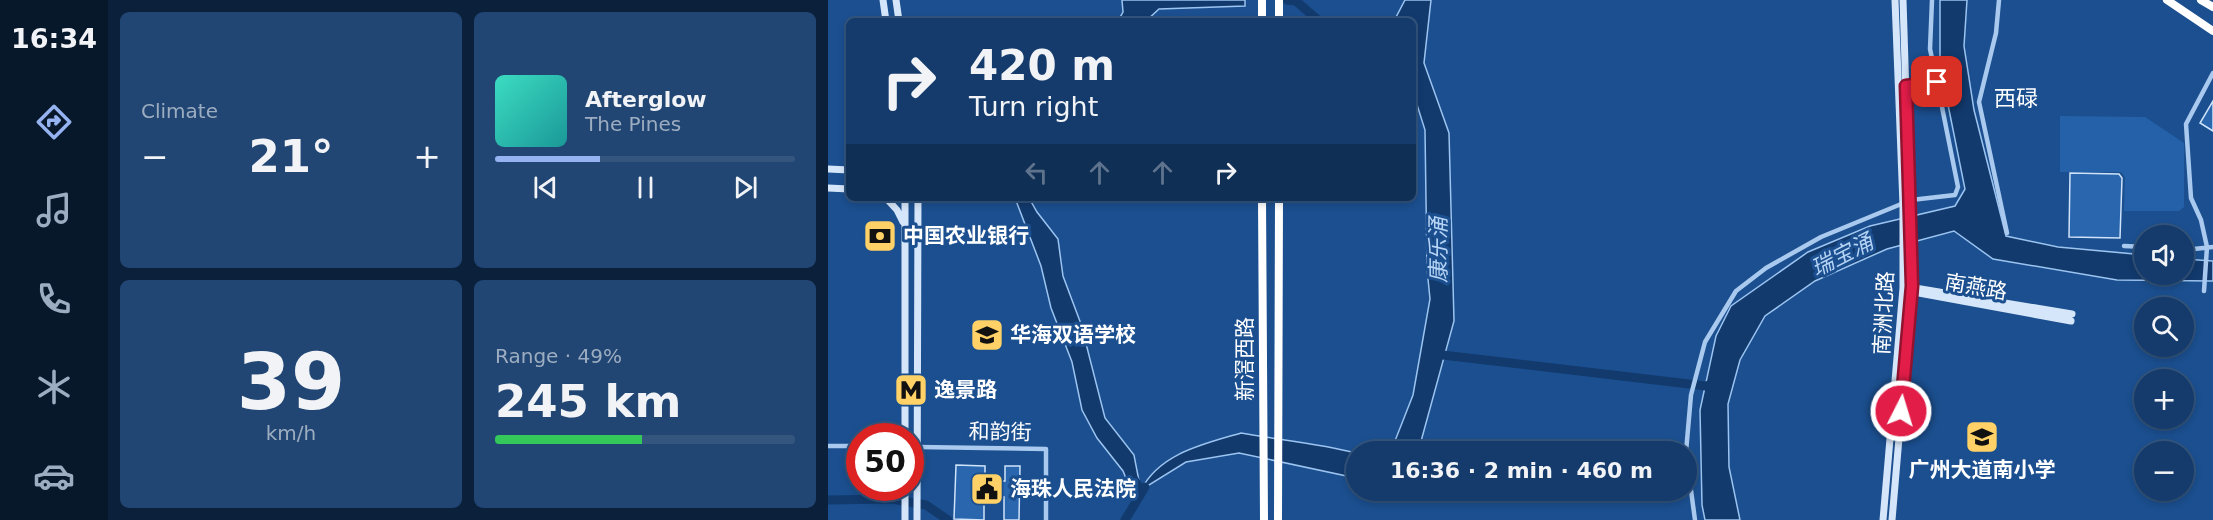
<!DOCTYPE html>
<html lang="en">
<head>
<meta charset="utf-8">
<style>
	body { margin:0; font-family:"DejaVu Sans","Noto Sans SC",sans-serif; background:#214673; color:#f1f3f6; height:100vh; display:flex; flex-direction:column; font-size:22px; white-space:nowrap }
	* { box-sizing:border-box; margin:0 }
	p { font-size:20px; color:#9dadc1 }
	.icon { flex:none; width:33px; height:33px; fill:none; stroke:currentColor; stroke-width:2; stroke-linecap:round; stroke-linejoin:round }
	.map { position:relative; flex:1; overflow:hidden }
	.sheet { display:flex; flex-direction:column; gap:12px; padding:12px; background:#0b203b; width:720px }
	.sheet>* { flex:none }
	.guide { position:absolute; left:18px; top:18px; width:570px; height:183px; border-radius:9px; box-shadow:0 3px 9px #0003,0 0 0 2px #33557e; background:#143b6b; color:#f1f3f6; overflow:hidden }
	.controls { position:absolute; left:1306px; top:225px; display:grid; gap:12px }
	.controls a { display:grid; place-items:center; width:60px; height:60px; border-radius:50%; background:#143b6b; box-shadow:0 3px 9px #0003,0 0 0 2px #33557e; font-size:30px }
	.speed { position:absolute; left:18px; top:423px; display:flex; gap:12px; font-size:30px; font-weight:700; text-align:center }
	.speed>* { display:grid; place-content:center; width:78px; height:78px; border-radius:50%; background:#143b6b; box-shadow:0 3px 9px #0003,0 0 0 2px #33557e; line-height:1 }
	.speed .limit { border:9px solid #d22; background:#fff; color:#111 }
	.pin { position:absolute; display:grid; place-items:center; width:51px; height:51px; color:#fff; margin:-26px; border-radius:12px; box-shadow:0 3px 9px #0006 }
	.me { position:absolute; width:66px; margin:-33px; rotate:5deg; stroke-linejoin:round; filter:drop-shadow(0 0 4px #0008) }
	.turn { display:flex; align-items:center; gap:21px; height:126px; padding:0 24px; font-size:27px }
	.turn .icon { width:78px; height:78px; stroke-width:2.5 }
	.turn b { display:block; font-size:42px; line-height:51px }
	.lanes { display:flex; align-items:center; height:57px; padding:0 24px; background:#0003; justify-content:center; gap:30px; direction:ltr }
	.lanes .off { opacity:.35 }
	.big { font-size:45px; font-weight:600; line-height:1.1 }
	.sheet .widget { flex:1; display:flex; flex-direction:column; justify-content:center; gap:9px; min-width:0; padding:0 21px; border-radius:9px; background:#214673 }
	.sheet .dial { align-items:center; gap:0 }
	.dial b { font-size:78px; line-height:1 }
	.song { display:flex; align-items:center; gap:18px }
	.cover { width:72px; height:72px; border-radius:9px; background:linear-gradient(135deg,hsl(170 70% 55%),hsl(180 70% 35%)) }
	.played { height:6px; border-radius:3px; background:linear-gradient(90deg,#95b2f1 35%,#33557e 35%) }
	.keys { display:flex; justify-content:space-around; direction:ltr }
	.heat { display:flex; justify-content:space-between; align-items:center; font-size:33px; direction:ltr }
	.charge { height:9px; border-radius:4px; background:linear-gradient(90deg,#34c759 49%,#33557e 0) }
	.sheet .tiles { flex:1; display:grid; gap:12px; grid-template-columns:repeat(2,1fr) }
	.trip { position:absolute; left:518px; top:441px; width:351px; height:60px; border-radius:30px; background:#143b6b; box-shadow:0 3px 9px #0003,0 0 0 2px #33557e; font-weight:600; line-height:60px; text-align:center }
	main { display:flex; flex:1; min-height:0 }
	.tab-bar { display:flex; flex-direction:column; width:108px; justify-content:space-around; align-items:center; background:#08182b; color:#9dadc1 }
	.tab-bar .icon { width:42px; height:42px }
	.tab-bar .on { color:#95b2f1 }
	.tab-bar b { font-size:27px; color:#f1f3f6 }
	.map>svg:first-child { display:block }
	.green { fill:#2461a8 }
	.water { fill:#123a6d; stroke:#9cc4f0; stroke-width:1.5 }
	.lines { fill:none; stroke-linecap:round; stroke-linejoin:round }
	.river { stroke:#123a6d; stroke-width:9 }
	.building { fill:#2a66ad; stroke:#cfe3fa; stroke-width:1.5 }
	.street { stroke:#a9c9ee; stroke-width:4.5 }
	.secondary { stroke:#d6e6fa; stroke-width:7 }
	.highway { stroke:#fff; stroke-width:8 }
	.route-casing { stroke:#92132f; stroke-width:15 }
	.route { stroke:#e11d48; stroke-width:10 }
	.labels { text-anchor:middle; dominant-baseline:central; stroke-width:6; stroke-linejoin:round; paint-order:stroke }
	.poi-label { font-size:21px; font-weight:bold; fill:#fff; stroke:#1b4f8f; text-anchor:start }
	.street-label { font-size:21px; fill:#fff; stroke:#1b4f8f }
	.neighbourhood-label { font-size:22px; fill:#fff; stroke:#1b4f8f }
	.water-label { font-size:22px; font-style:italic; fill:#b5d3f5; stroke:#1b4f8f }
</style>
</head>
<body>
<main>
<nav class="tab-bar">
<b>16:34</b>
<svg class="icon on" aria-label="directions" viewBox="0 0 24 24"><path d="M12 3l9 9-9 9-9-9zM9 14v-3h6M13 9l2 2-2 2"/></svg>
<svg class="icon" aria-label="music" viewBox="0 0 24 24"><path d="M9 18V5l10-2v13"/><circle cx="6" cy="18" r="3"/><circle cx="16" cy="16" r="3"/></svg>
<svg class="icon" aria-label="phone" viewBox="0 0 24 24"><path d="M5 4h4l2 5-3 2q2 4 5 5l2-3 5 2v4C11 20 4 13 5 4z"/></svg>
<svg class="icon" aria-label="climate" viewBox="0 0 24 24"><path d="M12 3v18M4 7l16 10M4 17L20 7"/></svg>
<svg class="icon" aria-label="car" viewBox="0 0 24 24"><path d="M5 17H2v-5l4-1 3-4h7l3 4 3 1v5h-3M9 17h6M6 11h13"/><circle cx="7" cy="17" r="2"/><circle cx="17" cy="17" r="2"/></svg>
</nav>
<section class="sheet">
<div class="tiles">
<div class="widget"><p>Climate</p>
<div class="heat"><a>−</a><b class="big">21°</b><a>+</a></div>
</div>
<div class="widget">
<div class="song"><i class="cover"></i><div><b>Afterglow</b><p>The Pines</p></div></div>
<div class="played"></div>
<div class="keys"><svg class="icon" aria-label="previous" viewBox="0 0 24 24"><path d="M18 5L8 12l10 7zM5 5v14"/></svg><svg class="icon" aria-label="pause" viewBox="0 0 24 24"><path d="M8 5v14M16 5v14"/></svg><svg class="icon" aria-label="next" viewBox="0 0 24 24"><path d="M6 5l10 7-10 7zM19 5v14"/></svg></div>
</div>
<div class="widget dial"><b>39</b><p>km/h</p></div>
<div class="widget"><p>Range · 49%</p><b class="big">245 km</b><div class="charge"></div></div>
</div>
</section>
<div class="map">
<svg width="1385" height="520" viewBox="0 0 1385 520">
	<rect width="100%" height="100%" fill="#1b4f8f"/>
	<path class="green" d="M1232 116 1317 117 1356 143V207L1351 211H1296L1297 177 1293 172H1232Z"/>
	<path class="water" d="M294 0H417V6L331 9 318 21H290L295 12Z
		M577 0H603L596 63 621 133 626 321 592 445 584 451H548L565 446 585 395 602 299 599 269 597 130 585 92V21H566Z
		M1112 0H1139L1136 46 1146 110 1178 236 1230 247 1317 255V274H1356V259L1385 261V281L1289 280 1165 259 1126 231 1059 249 987 281 937 316 912 360 900 404 901 467 912 520H877L874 505 872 410 888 336 903 306 980 252 1042 226 1127 206 1137 189 1112 65Z
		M187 198H201L209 212 230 239 235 276 253 324 277 418 306 455 311 481 302 488 295 471 269 438 254 410 244 362 223 308 213 266Z
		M413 433C451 440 490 443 528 453V478L411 453 358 462 313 490C332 453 376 444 413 433Z"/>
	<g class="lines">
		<path class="river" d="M459 0 468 1 491 21
			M606 354 878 386 887 383
			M303 475 313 490
			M0 500 64 499 98 505 120 520
			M297 520 317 487"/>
	</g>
	<path class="building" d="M1385 101V131L1372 123Z
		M1242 173 1291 174 1294 178 1292 238 1241 237Z
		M128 465 157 466V481H177V466H192L191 520H176V497H156V520L126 519Z"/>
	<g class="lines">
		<path class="street" d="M1104 0 1102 49 1109 82
			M1171 0 1168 33 1151 102 1179 233
			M1296 246 1317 247
			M1356 250 1385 247
			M1376 291 1379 247 1373 220 1363 198 1358 124 1385 73
			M0 446H32
			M90 447 218 449V520
			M858 452 863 395 877 342 908 291 938 268 993 237 1083 200 1127 195 1130 187 1109 82 1078 86
			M858 453 867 520"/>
		<path class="secondary" d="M55 0 58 21
			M68 0 71 21
			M0 169 21 170
			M0 188 21 189
			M58 198 69 210 75 222
			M1081 287 1244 314
			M1080 291 1243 321
			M77 436V198
			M77 520V488
			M89 520 90 198
			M1055 520 1075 288V205L1067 0
			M1064 520 1084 286 1075 0"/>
		<path class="highway" d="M1339 0 1385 31
			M1373 0 1385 7
			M434 21V0
			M451 21V0
			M434 198 436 520
			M450 520 451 198"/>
	</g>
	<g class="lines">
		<defs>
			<path id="route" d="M1073 411 1084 286 1078 86 1109 82"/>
		</defs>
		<use href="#route" class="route-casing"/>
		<use href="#route" class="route"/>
	</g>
	<defs>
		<symbol id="bank-square" viewBox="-11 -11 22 22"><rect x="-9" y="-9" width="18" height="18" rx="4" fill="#ffd166" stroke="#1b4f8f"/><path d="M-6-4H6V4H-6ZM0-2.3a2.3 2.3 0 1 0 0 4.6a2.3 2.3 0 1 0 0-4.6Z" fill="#111"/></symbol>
		<symbol id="school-square" viewBox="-11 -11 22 22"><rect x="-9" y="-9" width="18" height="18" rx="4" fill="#ffd166" stroke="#1b4f8f"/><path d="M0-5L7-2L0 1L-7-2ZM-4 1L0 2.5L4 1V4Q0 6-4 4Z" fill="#111"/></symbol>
		<symbol id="metro-square" viewBox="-11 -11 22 22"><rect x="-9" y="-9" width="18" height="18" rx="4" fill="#ffd166" stroke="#1b4f8f"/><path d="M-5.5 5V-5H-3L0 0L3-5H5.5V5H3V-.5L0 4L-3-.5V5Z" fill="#111"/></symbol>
		<symbol id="civic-square" viewBox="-11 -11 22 22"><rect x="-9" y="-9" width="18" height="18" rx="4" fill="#ffd166" stroke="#1b4f8f"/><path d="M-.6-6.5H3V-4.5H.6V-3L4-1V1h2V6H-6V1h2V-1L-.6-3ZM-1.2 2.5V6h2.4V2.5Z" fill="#111"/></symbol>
	</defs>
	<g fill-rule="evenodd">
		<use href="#bank-square" x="33" y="217" width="38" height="38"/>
		<use href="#school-square" x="140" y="316" width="38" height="38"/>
		<use href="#metro-square" x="64" y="371" width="38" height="38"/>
		<use href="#school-square" x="1135" y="418" width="38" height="38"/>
		<use href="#civic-square" x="140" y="470" width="38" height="38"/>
	</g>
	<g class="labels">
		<g class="poi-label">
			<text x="75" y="236">中国农业银行</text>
			<text x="182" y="335">华海双语学校</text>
			<text x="106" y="390">逸景路</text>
			<text x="1154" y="470" text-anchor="middle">广州大道南小学</text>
			<text x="182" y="489">海珠人民法院</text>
		</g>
		<g class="street-label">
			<text transform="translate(1148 287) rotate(10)">南燕路</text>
			<text transform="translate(1056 313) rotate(-87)">南洲北路</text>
			<text transform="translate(417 359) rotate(-90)">新滘西路</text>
			<text transform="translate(172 432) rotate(1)">和韵街</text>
		</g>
		<g class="neighbourhood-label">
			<text x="1188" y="98">西碌</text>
		</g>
		<g class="water-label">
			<text transform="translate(610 250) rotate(-90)">康乐涌</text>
			<text transform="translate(1014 255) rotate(-27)">瑞宝涌</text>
		</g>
	</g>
</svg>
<div class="controls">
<a><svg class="icon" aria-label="sound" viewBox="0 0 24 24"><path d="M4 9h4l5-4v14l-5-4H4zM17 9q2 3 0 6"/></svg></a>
<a><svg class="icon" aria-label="search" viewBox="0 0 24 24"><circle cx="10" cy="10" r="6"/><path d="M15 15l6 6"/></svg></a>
<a>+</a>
<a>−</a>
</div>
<div class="speed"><div class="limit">50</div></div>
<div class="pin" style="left:1109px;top:82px;background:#d93025"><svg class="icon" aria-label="arrive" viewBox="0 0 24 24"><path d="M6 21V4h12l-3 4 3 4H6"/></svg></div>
<svg class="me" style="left:1073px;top:411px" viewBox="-20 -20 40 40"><circle r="17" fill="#e11d48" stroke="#fff" stroke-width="3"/><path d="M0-11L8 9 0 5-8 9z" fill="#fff"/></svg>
<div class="trip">16:36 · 2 min · 460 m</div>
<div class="guide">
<div class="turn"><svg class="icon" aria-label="right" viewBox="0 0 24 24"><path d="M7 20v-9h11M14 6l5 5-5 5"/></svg><div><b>420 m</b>Turn right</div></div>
<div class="lanes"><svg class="icon off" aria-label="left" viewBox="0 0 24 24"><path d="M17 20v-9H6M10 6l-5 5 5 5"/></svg><svg class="icon off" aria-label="ahead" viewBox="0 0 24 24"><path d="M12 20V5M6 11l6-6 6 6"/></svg><svg class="icon off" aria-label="ahead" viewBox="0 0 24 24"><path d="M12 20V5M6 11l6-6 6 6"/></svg><svg class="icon" aria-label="right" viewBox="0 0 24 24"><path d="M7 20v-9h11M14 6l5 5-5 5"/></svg></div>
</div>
</div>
</main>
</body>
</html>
